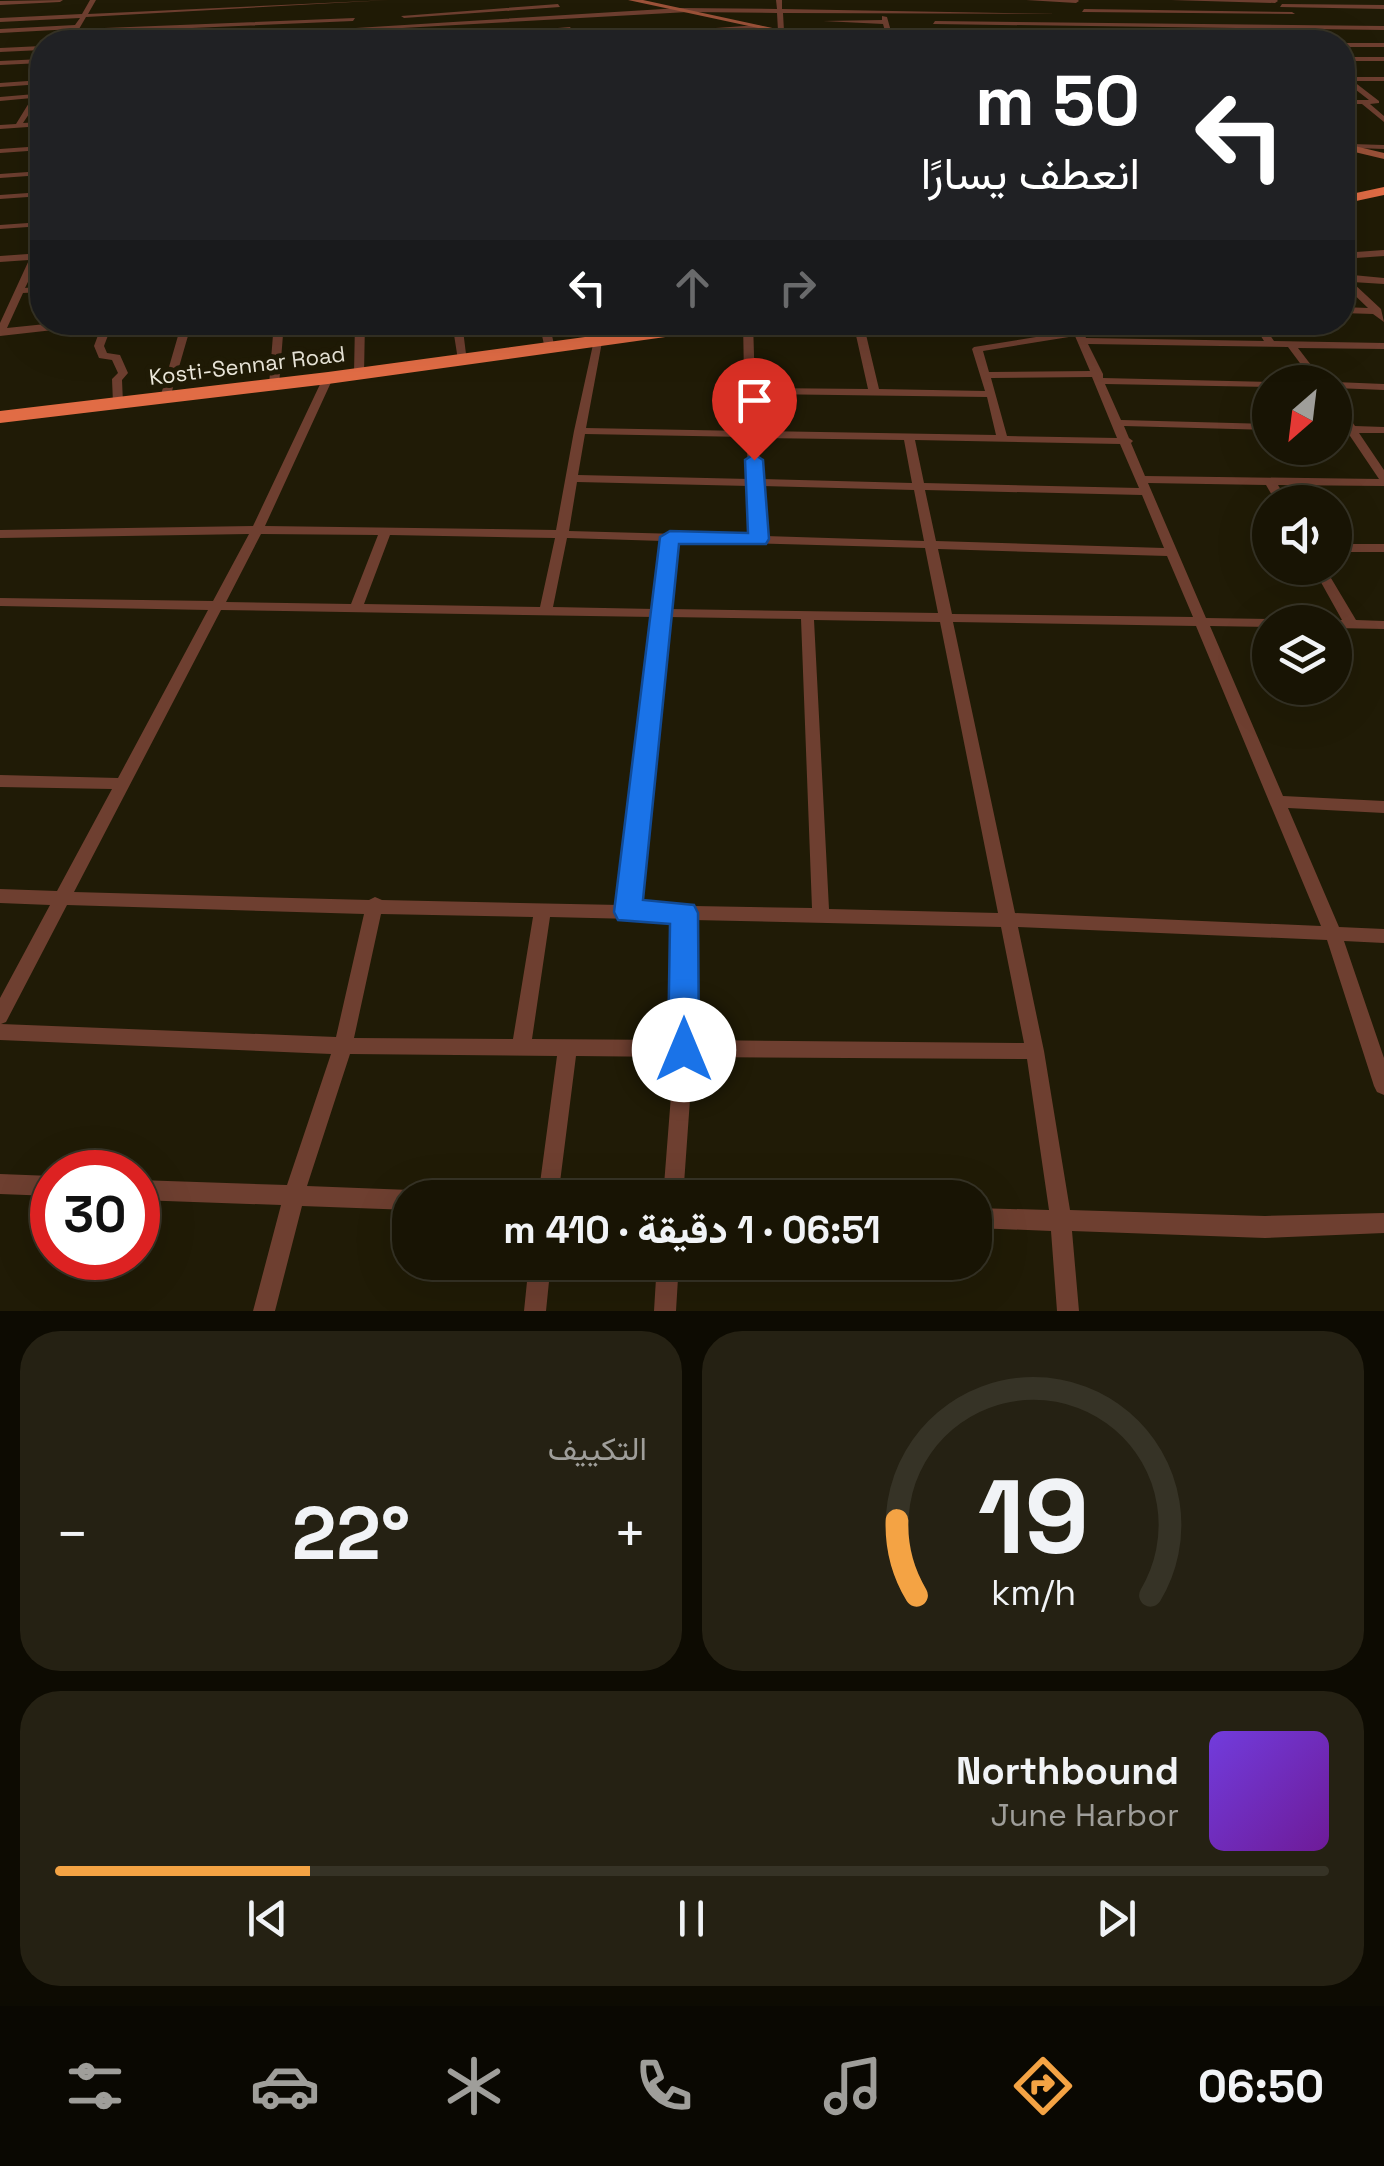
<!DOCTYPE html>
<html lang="ar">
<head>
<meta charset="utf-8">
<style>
	body { margin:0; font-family:"Space Grotesk",Vazirmatn,sans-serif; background:#252113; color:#f1f3f6; direction:rtl; height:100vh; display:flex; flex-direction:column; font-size:38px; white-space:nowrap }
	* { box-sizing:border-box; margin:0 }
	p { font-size:32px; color:#9f9e9a }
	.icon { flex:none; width:55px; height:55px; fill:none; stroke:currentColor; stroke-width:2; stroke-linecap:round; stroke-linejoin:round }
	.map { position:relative; height:1311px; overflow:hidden; direction:ltr }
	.sheet { display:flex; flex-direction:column; gap:20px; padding:20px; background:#0d0b02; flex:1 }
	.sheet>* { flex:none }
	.hud { position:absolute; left:30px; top:30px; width:1325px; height:305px; border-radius:40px; box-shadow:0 10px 40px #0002,0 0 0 2px #363326; direction:rtl; background:#202124; color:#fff; overflow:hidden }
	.needle { width:65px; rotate:208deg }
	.controls { position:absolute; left:1252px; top:365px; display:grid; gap:20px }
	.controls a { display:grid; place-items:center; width:100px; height:100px; border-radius:50%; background:#181404; box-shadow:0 10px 40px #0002,0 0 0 2px #363326; font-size:50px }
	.speed { position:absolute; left:30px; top:1150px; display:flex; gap:20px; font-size:50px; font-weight:700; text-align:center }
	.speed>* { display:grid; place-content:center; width:130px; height:130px; border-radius:50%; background:#181404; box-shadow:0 10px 40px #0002,0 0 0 2px #363326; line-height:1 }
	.speed .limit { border:15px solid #d22; background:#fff; color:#111 }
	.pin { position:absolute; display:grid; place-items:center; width:85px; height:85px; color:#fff; margin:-102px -42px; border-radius:50% 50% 50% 0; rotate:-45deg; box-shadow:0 0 10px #0007 }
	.pin .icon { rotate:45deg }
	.me { position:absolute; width:110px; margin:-55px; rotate:0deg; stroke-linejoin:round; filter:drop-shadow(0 0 8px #0008) }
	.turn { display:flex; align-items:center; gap:35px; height:210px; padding:0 50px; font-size:45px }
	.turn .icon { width:130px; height:130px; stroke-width:2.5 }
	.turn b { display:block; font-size:70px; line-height:85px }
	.lanes { display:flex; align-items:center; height:95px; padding:0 50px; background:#0003; justify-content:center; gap:50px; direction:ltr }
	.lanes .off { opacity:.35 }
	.big { font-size:75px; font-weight:800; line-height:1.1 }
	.sheet .tile { flex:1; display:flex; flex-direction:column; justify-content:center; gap:15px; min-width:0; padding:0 35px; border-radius:40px; background:#252113 }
	.sheet .dial { align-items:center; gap:0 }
	.dial svg { height:260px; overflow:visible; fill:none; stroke:#363326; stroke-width:7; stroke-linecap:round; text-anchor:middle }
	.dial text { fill:#f1f3f6; stroke:none }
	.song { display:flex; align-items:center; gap:30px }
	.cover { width:120px; height:120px; border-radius:15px; background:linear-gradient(135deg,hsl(260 70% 55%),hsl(280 70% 35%)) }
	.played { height:10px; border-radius:5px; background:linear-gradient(90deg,#f4a344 20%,#363326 20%) }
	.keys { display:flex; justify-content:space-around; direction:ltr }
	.heat { display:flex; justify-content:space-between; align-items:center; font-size:55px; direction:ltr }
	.sheet .tiles { flex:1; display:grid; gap:20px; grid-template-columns:1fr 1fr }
	.tile:last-child { grid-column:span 2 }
	.trip { position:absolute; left:392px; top:1180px; width:600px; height:100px; border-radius:40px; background:#181404; box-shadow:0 10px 40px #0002,0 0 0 2px #363326; font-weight:800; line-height:100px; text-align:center; direction:rtl }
	.menu { display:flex; height:160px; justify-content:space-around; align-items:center; background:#0a0802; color:#9f9e9a }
	.menu .icon { width:70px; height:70px }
	.menu .on { color:#f4a344 }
	.menu b { font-size:45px; color:#f1f3f6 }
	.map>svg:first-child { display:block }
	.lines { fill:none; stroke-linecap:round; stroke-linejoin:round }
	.street { fill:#6e3f30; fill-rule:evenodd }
	.secondary { fill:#9c5239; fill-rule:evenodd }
	.highway { fill:#e16c45; fill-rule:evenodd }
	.route { fill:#1a73e8; stroke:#114b97; stroke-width:2.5 }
	.labels { text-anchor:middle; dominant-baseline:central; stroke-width:10; stroke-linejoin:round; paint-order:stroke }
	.far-street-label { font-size:22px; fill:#ede9dc; stroke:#201b06 }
</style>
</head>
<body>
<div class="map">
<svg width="1384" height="1311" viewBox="0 0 1384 1311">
	<rect width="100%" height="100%" fill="#201b06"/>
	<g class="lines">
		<path class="street" d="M63 0 60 2 0 5V1Z
			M90 0H96L88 14 389 0 86 17 79 29 355 18 353 21 76 33 71 42H65L73 29 0 33V29L75 25 80 18 0 22V18L82 14Z
			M776 0H782V9L1060 14 783 13 784 31 781 33 778 31 777 13 688 12 153 42H127L680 8 777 9Z
			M1026 0H1078L1079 1 1076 3Z
			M1171 0H1277L1278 1 1275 3Z
			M558 4 560 7 404 18 401 16Z
			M1282 4 1384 5V9L1280 7Z
			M1084 9 1292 12 1295 14 1082 12Z
			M882 16 887 17 894 42H888L883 24 823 21 882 20Z
			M935 21 1384 26V30L933 24Z
			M759 25 761 28 574 40 571 38Z
			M570 27 572 30 460 38 457 36Z
			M805 35 807 38 696 42 699 40Z
			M938 36 1252 40 1255 42 936 39Z
			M407 37 409 40 339 42 342 40Z
			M1342 43H1384V47H1342Z
			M42 46V50L0 52V48Z
			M1342 57H1384V61H1342Z
			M42 59V63L0 65V61Z
			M1342 73 1349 77H1384V81H1353L1379 101V103L1370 104 1384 116V122L1362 104H1342V100H1369L1342 79Z
			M42 80V84L0 87V83Z
			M42 86 41 96 23 123 42 122V126L0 129V125L16 124 32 98 0 101V97L35 94Z
			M1352 144 1384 145V149L1355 148H1352Z
			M42 146V150L0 153V149Z
			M42 171V175L0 178V174Z
			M42 192V196L0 199V195Z
			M42 222V226L0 229V225Z
			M1384 250V256L1342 259V253Z
			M42 253V258L39 259 25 288 42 286V292L23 293 7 328 65 322H102L98 325 0 336V323L29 260 0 262V256Z
			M1342 274 1384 278V284L1352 282 1381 309 1384 322 1373 314 1342 313V307L1368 308 1342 283Z
			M103 322H113L104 346 107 353 120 355 128 373 122 380 123 403 118 406 113 403 112 379 118 373 112 360 99 358 94 346Z
			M182 322H192L170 398 165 401 160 398Z
			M274 322H284L279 385 274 388 269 385Z
			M355 322H365L364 374 359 377 354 374Z
			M452 322H462L467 362 458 360Z
			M539 322H549L555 349 553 351 545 349Z
			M743 322H753L755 388 868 389 853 322H863L879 389 985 391 972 349 974 347 1073 331 1069 322H1079L1086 338 1264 341 1252 322H1261L1274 341 1384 343V349L1298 348 1324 382H1314L1288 347 1088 344 1103 374V378L1274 382H1270V387L1105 384 1121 420 1270 424V430L1124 426 1129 438 1133 441 1131 443 1145 476 1379 479 1348 433 1335 432V426H1344L1335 413V402L1339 403 1355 426 1384 427V433H1359L1384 470V486L1278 485 1288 502H1276L1266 485 1148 483 1206 618 1270 619 1276 622H1270V627L1210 626 1283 796 1384 801V813L1288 808 1339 927 1384 929V943L1344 941 1384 1058V1095L1377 1092 1374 1086 1327 940 1018 927 1044 1051 1070 1210 1265 1216 1384 1213V1233L1265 1238 1072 1231 1079 1311H1057L1051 1231 975 1228V1208L1049 1210 1027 1059 693 1057 683 1198H663L674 1057 576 1056 558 1198H538L557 1056 350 1054 307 1186 410 1190 417 1193 419 1198H410V1210L302 1206 275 1311H253L281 1205 138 1200V1180L287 1185 331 1054 0 1040V998L50 905 0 903V889L57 891 112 789 0 787V775L118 778 208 610 0 606V598L213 601 249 534 0 538V530L253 526 323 378 328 375 333 378 265 526 556 530 574 431 594 340 602 342 586 428 745 431ZM1075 336 1090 371 989 372 983 351ZM1092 377 1117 438 1007 436 991 378ZM755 394 987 397 996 435 756 431ZM585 434 746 437 749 479 578 475ZM757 438 904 440 912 483 760 479ZM915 440 1120 444 1139 488 924 483ZM577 482 749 486 753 536 569 531ZM761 486 914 490 924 541 765 536ZM925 490 1142 495 1164 548 936 541ZM261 534 378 535 351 604 226 602ZM390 535 555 538 540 607 364 604ZM567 538 663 541 655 609 553 607ZM676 541 925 548 938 613 669 609ZM938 549 1167 556 1193 617 952 614ZM221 610 654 617 620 905 382 900 375 897 369 900 74 892ZM668 617 801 619 812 908 637 905ZM814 620 940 622 998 913 829 909ZM953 622 1196 626 1321 926 1015 913ZM67 905 364 914 336 1037 1 1024 6 1022ZM381 914 533 917 513 1039 354 1038ZM550 917 675 920V1040L532 1039ZM693 920 1001 927 1024 1043 693 1040Z
			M1333 382H1335L1384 384V390L1335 388V382Z
			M1335 544H1384V552H1335Z
			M1313 568H1325L1356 620 1384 621V629L1335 628V622H1329L1330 621 1342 620Z
			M0 1174 52 1176V1196L0 1194Z
			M529 1262H551L546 1311H524Z
			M657 1262H679L676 1311H654Z"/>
		<path class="secondary" d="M628 0H643L837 42H823Z
			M1342 143 1384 153V159L1342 149Z"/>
		<path class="highway" d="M1384 187V195L1342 204V196Z
			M695 322H745L737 327 328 384 0 423V411L328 372Z"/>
	</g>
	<path class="route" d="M754 454 763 460 769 539 766 544H679L643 900 694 905 698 913 699 1050 694 1060 684 1064 673 1060 668 1050 670 924 618 920 614 912 660 537 670 531 748 533 745 460Z"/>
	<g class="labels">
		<g class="far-street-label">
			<text transform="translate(247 365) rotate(-7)">Kosti-Sennar Road</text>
		</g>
	</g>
</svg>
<div class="controls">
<a><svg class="needle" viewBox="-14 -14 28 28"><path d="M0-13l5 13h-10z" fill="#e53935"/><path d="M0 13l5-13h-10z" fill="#9f9e9a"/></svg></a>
<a><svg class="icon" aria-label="sound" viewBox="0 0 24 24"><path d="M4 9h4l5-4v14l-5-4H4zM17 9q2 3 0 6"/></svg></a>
<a><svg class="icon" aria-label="layers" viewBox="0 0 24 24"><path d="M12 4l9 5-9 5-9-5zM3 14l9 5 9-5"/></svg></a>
</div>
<div class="speed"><div class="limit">30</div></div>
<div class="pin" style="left:754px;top:460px;background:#d93025"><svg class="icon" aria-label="arrive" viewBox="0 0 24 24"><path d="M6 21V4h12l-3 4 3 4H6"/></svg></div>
<svg class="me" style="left:684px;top:1050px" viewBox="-20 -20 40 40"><circle r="19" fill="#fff"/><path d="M0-13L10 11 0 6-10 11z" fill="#1a73e8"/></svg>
<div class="trip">06:51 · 1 دقيقة · 410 m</div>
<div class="hud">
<div class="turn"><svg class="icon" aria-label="left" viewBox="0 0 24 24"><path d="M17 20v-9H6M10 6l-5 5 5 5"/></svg><div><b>50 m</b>انعطف يسارًا</div></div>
<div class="lanes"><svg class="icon" aria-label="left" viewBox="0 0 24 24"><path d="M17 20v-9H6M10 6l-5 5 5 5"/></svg><svg class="icon off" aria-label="ahead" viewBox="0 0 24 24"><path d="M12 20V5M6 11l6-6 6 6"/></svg><svg class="icon off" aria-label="right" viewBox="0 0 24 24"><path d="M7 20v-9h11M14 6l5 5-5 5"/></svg></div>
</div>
</div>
<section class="sheet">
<div class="tiles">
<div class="tile dial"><svg viewBox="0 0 100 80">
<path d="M14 69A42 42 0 1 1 86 69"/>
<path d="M14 69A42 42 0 0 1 8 46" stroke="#f4a344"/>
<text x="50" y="56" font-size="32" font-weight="700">19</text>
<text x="50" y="72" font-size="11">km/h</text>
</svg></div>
<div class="tile"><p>التكييف</p>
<div class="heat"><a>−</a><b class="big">22°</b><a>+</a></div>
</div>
<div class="tile">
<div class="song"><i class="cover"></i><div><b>Northbound</b><p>June Harbor</p></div></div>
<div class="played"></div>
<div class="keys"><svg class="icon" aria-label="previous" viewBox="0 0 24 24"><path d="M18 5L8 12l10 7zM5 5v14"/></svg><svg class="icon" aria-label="pause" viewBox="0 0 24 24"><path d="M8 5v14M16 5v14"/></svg><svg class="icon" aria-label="next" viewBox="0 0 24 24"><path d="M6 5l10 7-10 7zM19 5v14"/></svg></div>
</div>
</div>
</section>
<nav class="menu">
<b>06:50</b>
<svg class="icon on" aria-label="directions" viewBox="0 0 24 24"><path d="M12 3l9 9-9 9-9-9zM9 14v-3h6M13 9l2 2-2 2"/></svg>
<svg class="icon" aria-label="music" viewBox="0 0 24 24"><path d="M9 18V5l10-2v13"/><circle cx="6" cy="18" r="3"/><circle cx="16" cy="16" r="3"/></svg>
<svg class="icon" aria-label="phone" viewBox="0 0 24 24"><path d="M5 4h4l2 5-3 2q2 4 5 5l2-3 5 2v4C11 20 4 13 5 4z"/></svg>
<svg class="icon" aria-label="climate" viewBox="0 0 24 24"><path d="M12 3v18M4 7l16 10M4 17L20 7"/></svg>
<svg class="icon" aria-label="car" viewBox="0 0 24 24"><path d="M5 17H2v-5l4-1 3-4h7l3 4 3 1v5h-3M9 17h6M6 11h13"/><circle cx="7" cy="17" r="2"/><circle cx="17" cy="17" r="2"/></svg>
<svg class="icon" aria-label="filters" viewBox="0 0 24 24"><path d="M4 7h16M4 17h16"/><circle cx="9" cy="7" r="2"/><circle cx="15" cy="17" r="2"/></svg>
</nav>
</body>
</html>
